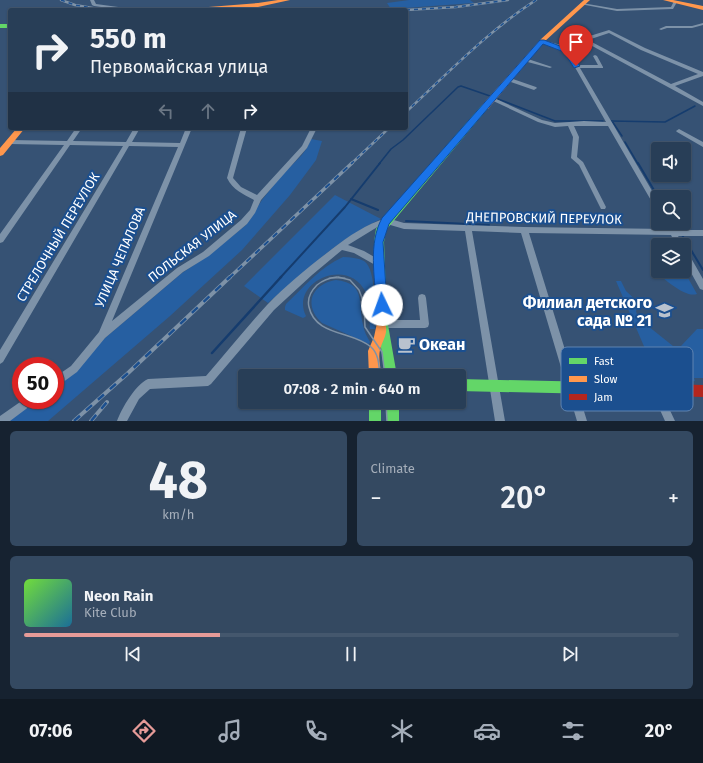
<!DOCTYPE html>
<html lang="en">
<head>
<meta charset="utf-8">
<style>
	body { margin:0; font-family:"Fira Sans",sans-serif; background:#344961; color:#f1f3f6; height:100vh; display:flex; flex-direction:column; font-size:15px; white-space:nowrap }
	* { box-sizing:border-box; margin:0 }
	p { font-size:13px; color:#a5aeba }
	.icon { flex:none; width:22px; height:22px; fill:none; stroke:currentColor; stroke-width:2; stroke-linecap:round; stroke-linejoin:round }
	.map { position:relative; height:421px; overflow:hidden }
	.sheet { display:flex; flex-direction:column; gap:10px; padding:10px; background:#162230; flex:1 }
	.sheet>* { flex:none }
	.banner { position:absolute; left:8px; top:8px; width:400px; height:122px; border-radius:4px; box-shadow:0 1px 3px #0004,0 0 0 1px #44576d; background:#283e57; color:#f1f3f6; overflow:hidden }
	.fabs { position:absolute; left:651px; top:142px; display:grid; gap:8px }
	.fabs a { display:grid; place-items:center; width:40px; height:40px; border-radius:4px; background:#283e57; box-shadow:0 1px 3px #0004,0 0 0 1px #44576d; font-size:20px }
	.speed { position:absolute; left:12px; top:357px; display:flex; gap:8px; font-size:20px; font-weight:700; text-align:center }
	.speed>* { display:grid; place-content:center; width:52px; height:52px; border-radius:50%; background:#283e57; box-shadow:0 1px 3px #0004,0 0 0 1px #44576d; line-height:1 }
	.speed .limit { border:6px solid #d22; background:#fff; color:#111 }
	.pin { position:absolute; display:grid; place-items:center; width:34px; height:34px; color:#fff; margin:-41px -17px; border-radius:50% 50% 50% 0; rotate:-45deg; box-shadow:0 0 4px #0007 }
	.pin .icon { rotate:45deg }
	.me { position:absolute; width:44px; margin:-22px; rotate:357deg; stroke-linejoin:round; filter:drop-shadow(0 0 3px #0008) }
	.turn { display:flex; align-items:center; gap:14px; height:84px; padding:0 16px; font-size:18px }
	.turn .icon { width:52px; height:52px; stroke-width:2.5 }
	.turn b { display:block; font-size:28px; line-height:34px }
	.lanes { display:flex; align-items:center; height:38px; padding:0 16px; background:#0003; justify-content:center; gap:20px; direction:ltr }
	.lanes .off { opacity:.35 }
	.big { font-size:30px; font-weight:600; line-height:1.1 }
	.sheet .widget { flex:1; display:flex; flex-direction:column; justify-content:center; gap:6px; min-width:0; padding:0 14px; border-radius:6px; background:#344961 }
	.sheet .dial { align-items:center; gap:0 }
	.dial b { font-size:52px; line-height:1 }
	.song { display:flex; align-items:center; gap:12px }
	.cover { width:48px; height:48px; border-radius:6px; background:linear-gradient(135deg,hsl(100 70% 55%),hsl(200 70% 35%)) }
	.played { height:4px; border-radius:2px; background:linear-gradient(90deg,#e69b98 30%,#44576d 30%) }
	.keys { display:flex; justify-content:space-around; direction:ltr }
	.heat { display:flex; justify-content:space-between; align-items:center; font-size:22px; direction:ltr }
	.sheet .tiles { flex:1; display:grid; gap:10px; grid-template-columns:1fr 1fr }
	.widget:last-child { grid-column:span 2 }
	.trip { position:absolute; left:238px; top:369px; width:228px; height:40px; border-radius:4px; background:#283e57; box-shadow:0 1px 3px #0004,0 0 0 1px #44576d; font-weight:600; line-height:40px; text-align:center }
	.tab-bar { display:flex; height:64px; justify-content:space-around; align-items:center; background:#101923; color:#a5aeba }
	.tab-bar .icon { width:28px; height:28px }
	.tab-bar .active { color:#e69b98 }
	.tab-bar b { font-size:18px; color:#f1f3f6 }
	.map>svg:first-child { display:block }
	.green { fill:#265fa1 }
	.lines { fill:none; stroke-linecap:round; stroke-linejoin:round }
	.stream-far2 { stroke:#153c6e; stroke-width:1.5 }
	.stream-far1 { stroke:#153c6e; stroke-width:2 }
	.stream { stroke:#153c6e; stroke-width:2.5 }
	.street { fill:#7d92a8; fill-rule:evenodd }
	.fast { fill:#63d668; fill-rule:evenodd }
	.slow { fill:#ff974d; fill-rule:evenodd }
	.jam { fill:#b3261e; fill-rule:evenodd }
	.tram-far1 { stroke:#7e92a7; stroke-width:1 }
	.tram { stroke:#7e92a7; stroke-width:1.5 }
	.rail-far2-casing { stroke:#7e92a7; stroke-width:2.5 }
	.rail-far1-casing { stroke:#7e92a7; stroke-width:3.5 }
	.rail-casing { stroke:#7e92a7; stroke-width:4 }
	.rail-far2 { stroke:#1b4f8f; stroke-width:1.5; stroke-dasharray:4; stroke-linecap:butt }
	.rail-far1 { stroke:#1b4f8f; stroke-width:2; stroke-dasharray:6; stroke-linecap:butt }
	.rail { stroke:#1b4f8f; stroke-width:2.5; stroke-dasharray:8; stroke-linecap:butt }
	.route { fill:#1a73e8; stroke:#114b97 }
	.labels { text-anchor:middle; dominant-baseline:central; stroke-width:4; stroke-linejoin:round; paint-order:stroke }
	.street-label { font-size:13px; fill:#fff; stroke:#1b4f8f }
	.near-poi-label { font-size:16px; font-weight:bold; fill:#fff; stroke:#1b4f8f; text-anchor:end }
	.key { fill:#1b4f8f; stroke:#5f84b1; stroke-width:1 }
	.key-label { font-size:11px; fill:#fff }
</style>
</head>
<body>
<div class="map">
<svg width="703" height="421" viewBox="0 0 703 421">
	<rect width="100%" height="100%" fill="#365274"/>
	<path class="green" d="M409 0H470L474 3 391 9 387 3Z
		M311 139 322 141 316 160 290 195 242 250 170 316 48 421H7L37 400H55V387L105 338 182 273 209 255 246 225 262 200 280 177 301 156 307 148Z
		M335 195 381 219C338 239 303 273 268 303L244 286Z
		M343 257C350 257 358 258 364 261 377 269 374 315 375 329H370C369 318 370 303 366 293 349 255 289 282 306 316L305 317 303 318 285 310V307L286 304C304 287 320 267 343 257Z
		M654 263 658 264V271H684L697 294C685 298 666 280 654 271L652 266Z
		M336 280C366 283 358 303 363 325 364 331 367 337 370 342L369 344 322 323C303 306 311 284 336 280Z
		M616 281H621L626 291 639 303V306L636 311 638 318 673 346H681L697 329H703V378H694L695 381 658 379Z"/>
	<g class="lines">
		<path class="stream-far2" d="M498 99 555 121H603
			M611 121 665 122 695 106
			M612 121 622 136
			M625 142 638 164
			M379 164 391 149 403 140 458 87 461 86 490 96"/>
		<path class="stream-far1" d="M638 163 658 197
			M351 199 378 210
			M406 221 489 225
			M674 223 679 231
			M682 235 703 270
			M280 278 345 207 380 163"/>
		<path class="stream" d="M212 353 281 277"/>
		<path class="street" d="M90 0H94L96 4 133 9 135 10H123L94 6 92 5Z
			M674 1 677 2 673 9H672L617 11 580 4 582 3 617 9 671 7Z
			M703 23V25L692 28H667L661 30 659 29 666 26H692Z
			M609 30 645 48 703 72V76L675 86 703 102V106L583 41 564 47 572 53 579 65H598L593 56 595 55 597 56 603 67V68H580L658 201V210L656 209 608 126H574L579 137 577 157 583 162 606 207 605 209H601L579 165 571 158 573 137 568 126 555 127 538 122 489 99 492 97 494 98 542 120 555 123 584 121 606 122 568 55 559 48 540 41 542 40 561 45ZM609 33 641 50 698 74 671 84 588 40Z
			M524 59H528L552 67 550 68 524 61Z
			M510 78 536 87 537 88 534 90 508 81 507 80Z
			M76 128H82L73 141 126 142 134 128H140L132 142 180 143 186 128H192L112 321 177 268 203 252 241 220 250 210 254 200C243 194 233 190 227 178L241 128H247L233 178 241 187 257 195 302 146 311 128H317L307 148 261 200 255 213 247 224 209 256 183 272 105 338 77 372 55 388V377L71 366 99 332 178 147 129 146 3 362 0 364V350L123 146 70 145 3 242 0 243V234L64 145 10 144 7 142 10 140 67 141Z
			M679 129 703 142V147L677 132 676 131Z
			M387 218 404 223 524 227 667 229 663 223H671L675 230H703V236H678L684 245H676L671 235 529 233 587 421H577L521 233 472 231 505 421H495L465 231 404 229 387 224 379 226 348 245 364 251 383 262 384 264 383 266 380 267 377 266 354 253 342 250 312 275 274 310 211 384 208 386 150 389 139 399 127 421H117C122 408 135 385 148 379L206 376C226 353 246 328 267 305 287 284 310 266 332 249 349 236 366 224 387 218Z
			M684 250 687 251 703 279V290L700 289 684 260Z
			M422 294 425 295 426 298 429 324 428 327 425 328H383L380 327 379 324 380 321 383 320H420L418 298 419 295Z
			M656 385 659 387 675 421H665L651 390 653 387Z
			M23 400H36L34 403 10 421H0V416Z"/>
		<path class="fast" d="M0 24H10V28H0Z
			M482 105H485L489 107 386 230 384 242 387 319 397 376H385L377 319 374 242 376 229 383 218Z
			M459 379 640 383 644 385 646 389 644 393 640 395 459 391Z
			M369 402H381V421H369Z
			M387 402H399V421H387Z"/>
		<path class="slow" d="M278 0H290L258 7 216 10H193L196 8 258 3Z
			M584 0H590L544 42 488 109H482V105L540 40Z
			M663 0H673L703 6V10Z
			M17 128H25L3 155 0 156V148Z
			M381 322 385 323C389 333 382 341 380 350 378 358 381 368 381 376H369L368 351 374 337 377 323Z"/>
		<path class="jam" d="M640 383 703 385V397L640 395 636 393 634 389 636 385Z"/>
		<path class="tram-far1" d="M329 278H345"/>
		<path class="tram" d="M337 277C329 278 323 280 317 285 311 291 307 299 309 307 315 336 353 331 371 347 379 354 379 366 380 376
			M338 277 350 280 359 290 364 303 365 327 382 352 385 376
			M386 402 387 421"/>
		<defs>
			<path id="rail-far2" d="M61 0 75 5 104 10
				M406 10 456 7 508 0
				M406 112C448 73 488 31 536 0
				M351 164 389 128"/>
			<path id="rail-far1" d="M229 278 352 163"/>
			<path id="rail" d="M74 421 127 374 230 277
				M91 421 107 402"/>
		</defs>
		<use href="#rail-far2" class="rail-far2-casing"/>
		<use href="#rail-far1" class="rail-far1-casing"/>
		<use href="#rail" class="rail-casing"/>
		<use href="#rail-far2" class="rail-far2"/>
		<use href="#rail-far1" class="rail-far1"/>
		<use href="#rail" class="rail"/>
	</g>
	<path class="route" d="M540 40H544L568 49 580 66 574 68 564 52 543 44 389 224 383 242 387 305 385 308 382 310 378 308 376 305C375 276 368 244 382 218Z"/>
	<defs>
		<symbol id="school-bare" viewBox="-9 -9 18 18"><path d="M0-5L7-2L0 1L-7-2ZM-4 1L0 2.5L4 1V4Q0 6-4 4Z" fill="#b9c2ce" stroke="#1b4f8f" stroke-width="2.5" paint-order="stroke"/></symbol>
		<symbol id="cafe-bare" viewBox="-9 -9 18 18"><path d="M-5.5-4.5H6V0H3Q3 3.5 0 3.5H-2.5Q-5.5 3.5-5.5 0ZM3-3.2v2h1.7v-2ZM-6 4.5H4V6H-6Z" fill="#b9c2ce" stroke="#1b4f8f" stroke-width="2.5" paint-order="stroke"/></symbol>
	</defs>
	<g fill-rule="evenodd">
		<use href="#school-bare" x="652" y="298" width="25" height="25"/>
		<use href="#cafe-bare" x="394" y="332" width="25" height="25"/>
	</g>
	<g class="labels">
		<g class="street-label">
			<text transform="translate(544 218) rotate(1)">ДНЕПРОВСКИЙ ПЕРЕУЛОК</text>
			<text transform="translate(58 237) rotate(-59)">СТРЕЛОЧНЫЙ ПЕРЕУЛОК</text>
			<text transform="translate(192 246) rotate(-38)">ПОЛЬСКАЯ УЛИЦА</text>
			<text transform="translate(120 257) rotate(-67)">УЛИЦА ЧЕПАЛОВА</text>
		</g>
		<g class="near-poi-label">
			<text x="652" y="302">Филиал детского<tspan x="652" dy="18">сада № 21</tspan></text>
			<text x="419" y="344" text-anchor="start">Океан</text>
		</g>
	</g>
	<rect x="561" y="347" width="132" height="64" rx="6" class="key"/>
	<rect x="569" y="358" width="18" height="6" fill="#63d668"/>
	<rect x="569" y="376" width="18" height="6" fill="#ff974d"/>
	<rect x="569" y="394" width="18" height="6" fill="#b3261e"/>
	<g class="key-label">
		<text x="594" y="365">Fast</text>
		<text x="594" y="383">Slow</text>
		<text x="594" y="401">Jam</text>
	</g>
</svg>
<div class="fabs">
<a><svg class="icon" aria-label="sound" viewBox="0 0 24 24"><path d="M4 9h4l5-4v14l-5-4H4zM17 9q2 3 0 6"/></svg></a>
<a><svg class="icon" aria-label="search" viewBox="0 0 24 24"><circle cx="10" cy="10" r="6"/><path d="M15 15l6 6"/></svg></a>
<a><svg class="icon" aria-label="layers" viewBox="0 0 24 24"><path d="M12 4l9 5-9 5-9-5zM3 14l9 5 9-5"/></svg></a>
</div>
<div class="speed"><div class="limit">50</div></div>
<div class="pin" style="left:576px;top:66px;background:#d93025"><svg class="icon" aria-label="arrive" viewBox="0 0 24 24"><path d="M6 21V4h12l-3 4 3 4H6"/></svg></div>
<svg class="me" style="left:382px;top:305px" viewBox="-20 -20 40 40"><circle r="19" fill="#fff"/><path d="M0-13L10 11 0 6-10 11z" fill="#1a73e8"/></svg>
<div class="trip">07:08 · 2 min · 640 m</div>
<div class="banner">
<div class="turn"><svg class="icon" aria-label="right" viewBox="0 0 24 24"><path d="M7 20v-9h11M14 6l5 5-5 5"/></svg><div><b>550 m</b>Первомайская улица</div></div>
<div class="lanes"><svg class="icon off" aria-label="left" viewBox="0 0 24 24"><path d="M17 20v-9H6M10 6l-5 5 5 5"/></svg><svg class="icon off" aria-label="ahead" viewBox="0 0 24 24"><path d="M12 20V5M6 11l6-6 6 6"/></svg><svg class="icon" aria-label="right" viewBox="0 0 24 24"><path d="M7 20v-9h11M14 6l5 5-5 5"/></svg></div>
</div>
</div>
<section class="sheet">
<div class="tiles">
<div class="widget dial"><b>48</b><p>km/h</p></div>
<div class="widget"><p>Climate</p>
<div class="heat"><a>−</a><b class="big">20°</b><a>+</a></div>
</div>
<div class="widget">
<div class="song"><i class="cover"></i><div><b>Neon Rain</b><p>Kite Club</p></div></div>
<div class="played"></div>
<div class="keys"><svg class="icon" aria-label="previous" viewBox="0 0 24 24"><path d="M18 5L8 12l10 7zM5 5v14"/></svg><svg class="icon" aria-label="pause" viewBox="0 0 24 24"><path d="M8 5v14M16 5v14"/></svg><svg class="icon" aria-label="next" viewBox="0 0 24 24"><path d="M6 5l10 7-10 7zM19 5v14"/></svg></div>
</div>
</div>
</section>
<nav class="tab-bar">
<b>07:06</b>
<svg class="icon active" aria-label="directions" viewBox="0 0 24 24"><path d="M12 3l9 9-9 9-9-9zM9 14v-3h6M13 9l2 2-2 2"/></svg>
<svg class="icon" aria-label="music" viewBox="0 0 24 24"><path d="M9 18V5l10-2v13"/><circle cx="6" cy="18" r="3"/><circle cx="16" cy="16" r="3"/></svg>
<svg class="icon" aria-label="phone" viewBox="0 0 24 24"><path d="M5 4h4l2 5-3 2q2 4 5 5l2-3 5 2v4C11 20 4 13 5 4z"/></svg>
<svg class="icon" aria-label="climate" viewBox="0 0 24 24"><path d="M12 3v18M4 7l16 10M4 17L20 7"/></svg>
<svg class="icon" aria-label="car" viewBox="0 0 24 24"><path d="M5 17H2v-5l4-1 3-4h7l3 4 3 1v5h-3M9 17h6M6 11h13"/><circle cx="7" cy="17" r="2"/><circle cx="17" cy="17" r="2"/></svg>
<svg class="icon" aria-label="filters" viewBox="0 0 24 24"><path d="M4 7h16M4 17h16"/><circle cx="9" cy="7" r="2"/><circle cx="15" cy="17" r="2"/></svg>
<b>20°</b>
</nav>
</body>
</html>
